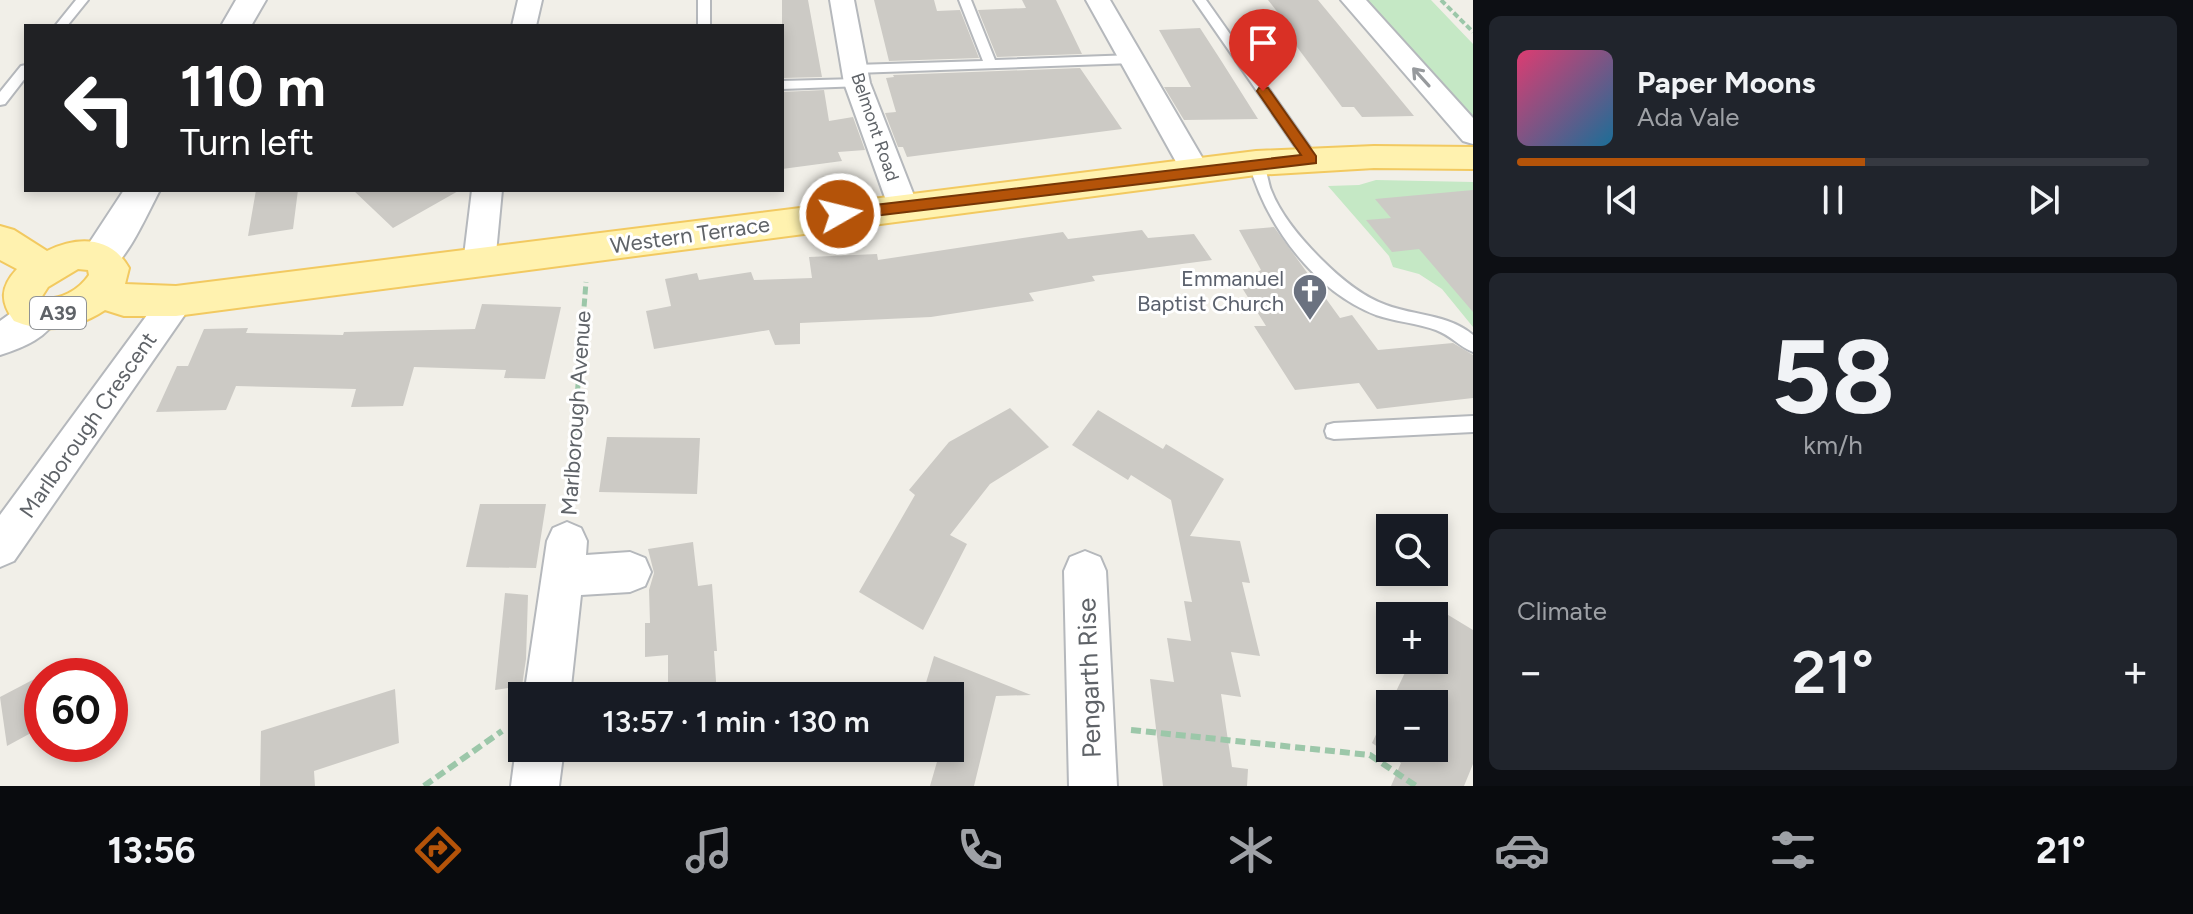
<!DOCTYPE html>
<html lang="en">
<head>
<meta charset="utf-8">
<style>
	body { margin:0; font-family:Figtree,sans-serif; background:#20242c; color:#f1f3f6; height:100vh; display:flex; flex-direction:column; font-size:30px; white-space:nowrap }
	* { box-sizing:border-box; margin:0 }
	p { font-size:26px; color:#9ea1a6 }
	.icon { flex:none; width:44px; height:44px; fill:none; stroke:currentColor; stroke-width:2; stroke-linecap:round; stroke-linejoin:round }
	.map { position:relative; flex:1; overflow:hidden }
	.drawer { display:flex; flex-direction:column; gap:16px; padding:16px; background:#0d0f14; width:720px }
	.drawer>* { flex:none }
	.guide { position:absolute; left:24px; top:24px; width:760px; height:168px; border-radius:0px; box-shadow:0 4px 12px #0003; background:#202124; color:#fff; overflow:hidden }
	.fabs { position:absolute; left:1376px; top:514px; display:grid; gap:16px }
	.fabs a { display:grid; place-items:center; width:72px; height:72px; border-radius:0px; background:#171b24; box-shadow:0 4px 12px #0003; font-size:40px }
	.speed { position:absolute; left:24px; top:658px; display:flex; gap:16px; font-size:40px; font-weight:700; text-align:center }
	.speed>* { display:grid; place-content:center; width:104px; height:104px; border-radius:50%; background:#171b24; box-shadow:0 4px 12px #0003; line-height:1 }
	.speed .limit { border:12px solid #d22; background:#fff; color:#111 }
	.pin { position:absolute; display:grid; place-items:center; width:68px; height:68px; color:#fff; margin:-82px -34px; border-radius:50% 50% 50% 0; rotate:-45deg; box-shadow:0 0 8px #0007 }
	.pin .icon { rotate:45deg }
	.me { position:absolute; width:88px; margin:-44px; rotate:82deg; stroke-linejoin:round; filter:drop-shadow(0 0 6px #0008) }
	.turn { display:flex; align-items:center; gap:28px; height:168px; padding:0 24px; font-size:36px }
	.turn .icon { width:104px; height:104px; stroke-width:2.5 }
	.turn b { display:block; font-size:56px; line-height:68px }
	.big { font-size:60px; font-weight:600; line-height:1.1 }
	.drawer .card { flex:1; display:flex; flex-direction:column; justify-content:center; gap:12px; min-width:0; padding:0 28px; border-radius:12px; background:#20242c }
	.drawer .dial { align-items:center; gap:0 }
	.dial b { font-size:104px; line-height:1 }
	.song { display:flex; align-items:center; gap:24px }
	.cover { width:96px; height:96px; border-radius:12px; background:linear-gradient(135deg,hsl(340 70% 55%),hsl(200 70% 35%)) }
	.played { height:8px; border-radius:4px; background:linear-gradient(90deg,#b45309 55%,#363941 55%) }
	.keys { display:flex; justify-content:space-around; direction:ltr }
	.heat { display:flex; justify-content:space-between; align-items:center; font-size:44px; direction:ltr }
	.trip { position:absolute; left:508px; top:682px; width:456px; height:80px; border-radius:0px; background:#171b24; box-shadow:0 4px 12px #0003; font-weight:600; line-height:80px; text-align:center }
	.menu { display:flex; height:128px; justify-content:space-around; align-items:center; background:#090b0e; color:#9ea1a6 }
	.menu .icon { width:56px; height:56px }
	.menu .selected { color:#b45309 }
	.menu b { font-size:36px; color:#f1f3f6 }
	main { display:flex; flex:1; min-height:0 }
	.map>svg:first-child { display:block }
	.green { fill:#c5e8c5 }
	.building { fill:#cccac5 }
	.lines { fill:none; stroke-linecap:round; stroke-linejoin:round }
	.service-casing { stroke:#b5b8bc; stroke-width:4 }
	.minor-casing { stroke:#b5b8bc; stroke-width:4 }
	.tertiary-casing { stroke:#b5b8bc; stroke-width:4 }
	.primary-casing { stroke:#f2c960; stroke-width:4 }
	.path-far2 { stroke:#9cc7a9; stroke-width:4; stroke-dasharray:6 3; stroke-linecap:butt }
	.path-far1 { stroke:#9cc7a9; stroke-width:5; stroke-dasharray:8 4; stroke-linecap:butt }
	.path { stroke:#9cc7a9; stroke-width:6; stroke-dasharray:10 5; stroke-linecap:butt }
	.service { fill:#fff; fill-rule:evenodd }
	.minor { fill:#fff; fill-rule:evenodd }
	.tertiary { fill:#fff; fill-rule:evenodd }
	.primary { fill:#fff2af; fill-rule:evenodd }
	.oneway { stroke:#979a9d }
	.route { fill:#b45309; stroke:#753606; stroke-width:2 }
	.labels { text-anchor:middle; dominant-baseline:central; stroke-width:6; stroke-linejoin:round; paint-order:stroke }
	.far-street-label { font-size:18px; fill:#5f6368; stroke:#fff }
	.shield { fill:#fff; stroke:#8f9295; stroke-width:2 }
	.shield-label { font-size:20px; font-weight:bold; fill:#5f6368 }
	.street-label { font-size:22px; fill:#5f6368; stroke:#fff }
	.worship-label { font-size:22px; fill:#5b616d; stroke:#fff; text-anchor:end }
	.near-street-label { font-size:26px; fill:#5f6368; stroke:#fff }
</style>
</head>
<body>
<main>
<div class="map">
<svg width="1473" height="786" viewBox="0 0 1473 786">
	<rect width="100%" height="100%" fill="#f1efe8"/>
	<path class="green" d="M1364 0H1431L1473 44V116Z
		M1376 180 1473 182V327L1442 289 1419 274 1393 267 1389 256 1328 186 1359 185Z"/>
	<path class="building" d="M782 0H808L822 77 782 78Z
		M874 0H934L937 11 960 10 979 58 889 61Z
		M1022 0H1056L1082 54 997 57 978 10 1026 8Z
		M1268 0H1318L1414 116 1362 117 1354 107H1342L1273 15 1279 14Z
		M1200 28 1222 62 1258 119 1184 120 1164 87H1191L1159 30Z
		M1080 68 1122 129 907 157 903 147H898L885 113 896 112 886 78 894 77 893 75Z
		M824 90 829 121 853 117 865 150 838 152 842 161 782 169V92Z
		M256 190H298L293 229 248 236Z
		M353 190H460L393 228Z
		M1473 190V312L1419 249 1392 252 1366 220 1391 218 1375 199Z
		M1274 227 1340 318 1352 315 1378 350 1453 343 1473 355V398L1377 409 1359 383 1295 390 1254 326H1266L1239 283 1261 270 1239 230Z
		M1142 230 1148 238 1194 234 1212 260 1092 276 1095 281 1029 293 1034 301 931 317 800 323V344L775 345 769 330 654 349 646 311 671 306 665 279 697 273 699 280 751 272 754 280 812 278 809 257 877 254 878 260 1063 232 1068 239Z
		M482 304 561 307 545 379 504 378 506 370 414 367 403 406 351 407 356 389 236 386 226 410 156 412 177 366H188L204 329 248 328 246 333 343 335 344 332 475 329Z
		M1010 408 1049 447 990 484 950 535 967 544 923 630 859 592 915 495 909 490 949 442Z
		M1098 410 1163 449 1166 444 1224 479 1190 536 1240 541 1250 583 1242 582 1260 656 1231 652 1241 697 1221 694 1232 767 1248 769 1247 786H1163L1150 679 1174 682 1167 638 1191 641 1184 601 1192 602 1171 500 1131 475 1128 480 1072 445Z
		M607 437 700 438 697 494 599 492Z
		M480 504H546L536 568 466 567Z
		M693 542 698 586 712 584 717 651H714L717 696H668V655L645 657V623H650L649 590 654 573 648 549Z
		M505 593 528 595 526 659 522 686 495 690Z
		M1435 607 1473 630V764L1464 786H1391L1401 763 1372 743 1390 705V748H1434V704H1390L1411 660H1434V616H1431Z
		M934 656 1031 695 996 696 974 786H930L941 748H950V713L955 696H922Z
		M42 675V727L7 746 0 697Z
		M395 689 399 743 314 771 315 786H260L261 731Z"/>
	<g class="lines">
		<defs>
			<path id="service" d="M76 0H88L67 26H55Z
				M698 0H710V26H698Z
				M959 0H971L995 60 1133 55 1139 59 1133 63 855 73 849 69 855 65 983 61Z
				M1194 0H1206L1316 156V162H1306Z
				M26 65V77L5 104 0 105V92L21 66Z
				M857 79 862 80V86L782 89V81Z
				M1256 158C1267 163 1267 179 1271 190 1281 216 1302 240 1321 259 1340 278 1361 296 1386 305 1415 316 1448 314 1473 335V352C1460 347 1450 335 1436 330 1417 323 1396 322 1376 315 1314 291 1266 225 1249 163Z
				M1473 416V432L1334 439 1327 437 1325 431 1327 425 1334 423Z"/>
			<path id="minor" d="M518 0H542L536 26H512Z
				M830 0H854L870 83 918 206 914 213 903 216 892 213 888 206 844 83Z
				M1086 0H1110L1210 171 1205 178 1195 181 1185 178Z
				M1341 0H1366L1473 118V144L1463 141Z
				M472 190H502L495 264 490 272 479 276 468 272 463 264Z
				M176 289 188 292 193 301 188 310 14 561 0 567V515L164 292Z
				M567 522 581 528 587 541 586 555 630 552 645 558 651 572 645 586 630 592 581 595 570 696H524L547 541 553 528Z
				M1085 551 1100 557 1106 571 1117 786H1069L1064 571 1070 557Z
				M522 735V748H564L559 786H511L516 748Z"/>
			<path id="tertiary" d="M236 0H266L251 26H221Z
				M124 190H160C150 208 128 259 111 268 102 272 94 270 85 267L80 257Z
				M39 298 53 303 60 314C47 338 25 347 0 355V321L25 303Z"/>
			<path id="primary" d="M1374 146 1473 147V169L1374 168 1256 175 176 316H124L105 310C76 329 46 334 14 321 0 302 0 287 17 269L0 260V226L14 230 47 251C78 236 111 236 129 268L125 284 176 286 1256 151ZM78 269 88 270 89 275C79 290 60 301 41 298L48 287Z"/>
		</defs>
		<use href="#service" class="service-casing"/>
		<use href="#minor" class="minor-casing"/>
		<use href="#tertiary" class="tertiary-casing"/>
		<use href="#primary" class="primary-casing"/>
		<path class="path-far2" d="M1441 0 1473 32"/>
		<path class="path-far1" d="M572 462 586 282"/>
		<path class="path" d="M569 507 573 460
			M1131 730 1370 755 1416 786
			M424 786 502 731"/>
		<use href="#service" class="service"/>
		<use href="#minor" class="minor"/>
		<use href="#tertiary" class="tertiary"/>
		<use href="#primary" class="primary"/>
	</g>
	<defs><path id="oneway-shaft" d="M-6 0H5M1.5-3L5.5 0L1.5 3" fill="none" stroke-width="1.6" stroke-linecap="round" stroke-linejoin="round" transform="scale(2)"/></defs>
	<use class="oneway" href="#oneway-shaft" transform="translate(1421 77) rotate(-132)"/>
	<path class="route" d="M1259 88H1268L1316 156V163L840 220 832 214 840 209 1301 155 1257 91Z"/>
	<defs>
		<symbol id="church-pin" viewBox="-11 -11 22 30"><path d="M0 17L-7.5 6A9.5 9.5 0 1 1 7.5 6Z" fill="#6b7280" stroke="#fff"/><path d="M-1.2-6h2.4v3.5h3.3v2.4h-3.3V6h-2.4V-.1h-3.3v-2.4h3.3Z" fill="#fff"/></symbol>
	</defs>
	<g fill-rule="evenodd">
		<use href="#church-pin" x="1290" y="271" width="40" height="54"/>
	</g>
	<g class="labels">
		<g class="far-street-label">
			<text transform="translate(875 127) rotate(71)">Belmont Road</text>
		</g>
		<rect class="shield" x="30" y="297" width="56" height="32" rx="6"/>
		<g class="shield-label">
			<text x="58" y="313">A39</text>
		</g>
		<g class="street-label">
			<text transform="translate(690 235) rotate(-8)">Western Terrace</text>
			<text transform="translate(576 413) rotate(-86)">Marlborough Avenue</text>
			<text transform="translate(88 425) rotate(-55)">Marlborough Crescent</text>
		</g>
		<g class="worship-label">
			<text x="1284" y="278">Emmanuel<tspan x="1284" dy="25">Baptist Church</tspan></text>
		</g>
		<g class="near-street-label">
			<text transform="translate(1089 678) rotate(-92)">Pengarth Rise</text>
		</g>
	</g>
</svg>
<div class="fabs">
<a><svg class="icon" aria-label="search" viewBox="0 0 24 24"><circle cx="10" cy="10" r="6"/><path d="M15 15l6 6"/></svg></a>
<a>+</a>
<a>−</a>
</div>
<div class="speed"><div class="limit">60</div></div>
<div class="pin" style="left:1263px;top:91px;background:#d93025"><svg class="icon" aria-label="arrive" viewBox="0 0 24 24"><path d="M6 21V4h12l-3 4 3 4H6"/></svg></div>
<svg class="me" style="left:840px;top:214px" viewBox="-20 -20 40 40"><circle r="17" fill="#b45309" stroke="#fff" stroke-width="3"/><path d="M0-11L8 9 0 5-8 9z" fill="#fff"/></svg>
<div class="trip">13:57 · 1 min · 130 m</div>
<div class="guide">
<div class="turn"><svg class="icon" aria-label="left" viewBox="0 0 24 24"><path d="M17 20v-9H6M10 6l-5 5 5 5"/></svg><div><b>110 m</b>Turn left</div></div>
</div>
</div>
<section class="drawer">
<div class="card">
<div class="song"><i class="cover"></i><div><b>Paper Moons</b><p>Ada Vale</p></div></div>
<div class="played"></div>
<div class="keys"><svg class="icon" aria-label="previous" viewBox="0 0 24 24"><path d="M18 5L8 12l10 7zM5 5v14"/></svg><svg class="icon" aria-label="pause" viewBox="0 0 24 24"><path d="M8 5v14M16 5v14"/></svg><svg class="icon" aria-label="next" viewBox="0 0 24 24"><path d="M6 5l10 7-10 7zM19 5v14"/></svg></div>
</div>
<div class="card dial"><b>58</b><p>km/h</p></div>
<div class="card"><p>Climate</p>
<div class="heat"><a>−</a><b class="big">21°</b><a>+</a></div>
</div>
</section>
</main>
<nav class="menu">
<b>13:56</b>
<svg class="icon selected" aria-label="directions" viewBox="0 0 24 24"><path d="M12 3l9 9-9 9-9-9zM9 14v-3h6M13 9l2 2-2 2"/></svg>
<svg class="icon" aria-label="music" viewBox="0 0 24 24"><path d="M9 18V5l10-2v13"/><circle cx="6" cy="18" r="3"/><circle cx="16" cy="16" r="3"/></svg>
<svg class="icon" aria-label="phone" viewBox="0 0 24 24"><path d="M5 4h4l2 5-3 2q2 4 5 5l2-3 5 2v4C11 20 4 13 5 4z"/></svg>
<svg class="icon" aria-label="climate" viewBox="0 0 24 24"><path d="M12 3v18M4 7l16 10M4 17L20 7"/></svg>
<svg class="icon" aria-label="car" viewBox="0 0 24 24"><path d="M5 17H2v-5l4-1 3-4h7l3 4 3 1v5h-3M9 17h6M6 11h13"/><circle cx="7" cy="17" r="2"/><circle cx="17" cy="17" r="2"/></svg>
<svg class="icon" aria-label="filters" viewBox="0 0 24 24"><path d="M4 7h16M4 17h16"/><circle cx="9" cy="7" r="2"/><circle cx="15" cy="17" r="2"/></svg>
<b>21°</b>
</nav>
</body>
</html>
